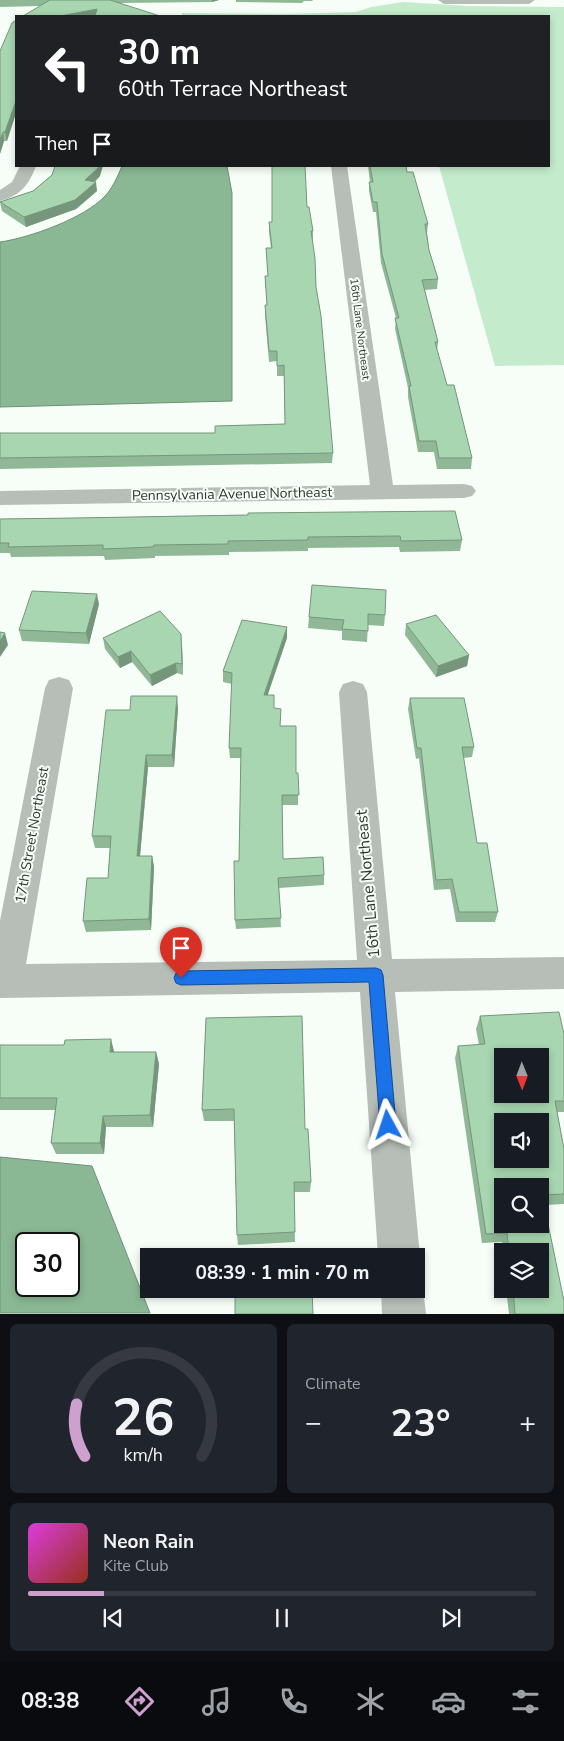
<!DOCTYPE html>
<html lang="en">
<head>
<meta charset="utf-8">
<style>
	body { margin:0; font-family:"Nunito Sans",sans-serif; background:#20242c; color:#f1f3f6; height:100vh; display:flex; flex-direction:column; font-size:19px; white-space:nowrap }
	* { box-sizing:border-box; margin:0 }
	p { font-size:16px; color:#9ea1a6 }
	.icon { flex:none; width:28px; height:28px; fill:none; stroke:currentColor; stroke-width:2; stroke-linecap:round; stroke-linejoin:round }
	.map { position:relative; height:1314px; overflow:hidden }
	.panel { display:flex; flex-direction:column; gap:10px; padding:10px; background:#0d0f14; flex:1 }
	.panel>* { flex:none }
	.hud { position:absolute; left:15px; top:15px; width:535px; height:152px; border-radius:0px; box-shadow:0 2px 8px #0003; background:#202124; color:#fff; overflow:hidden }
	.needle { width:32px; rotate:179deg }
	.tools { position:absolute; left:494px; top:1048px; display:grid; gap:10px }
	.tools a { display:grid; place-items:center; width:55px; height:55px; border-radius:0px; background:#171b24; box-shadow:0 2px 8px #0003; font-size:25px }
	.speed { position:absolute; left:15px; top:1232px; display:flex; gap:10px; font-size:25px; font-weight:700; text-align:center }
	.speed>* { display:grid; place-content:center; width:65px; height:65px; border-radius:50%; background:#171b24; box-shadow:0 2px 8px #0003; line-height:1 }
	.speed .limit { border:2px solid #111; border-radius:8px; background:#fff; color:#111 }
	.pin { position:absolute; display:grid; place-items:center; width:42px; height:42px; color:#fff; margin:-51px -21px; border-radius:50% 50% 50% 0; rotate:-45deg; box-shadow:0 0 5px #0007 }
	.pin .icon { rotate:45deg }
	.me { position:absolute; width:55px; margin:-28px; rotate:355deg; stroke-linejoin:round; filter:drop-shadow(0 0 4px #0008) }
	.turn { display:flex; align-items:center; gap:18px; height:105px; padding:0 20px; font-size:22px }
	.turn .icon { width:65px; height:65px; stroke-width:2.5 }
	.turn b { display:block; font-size:35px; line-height:42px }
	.then { display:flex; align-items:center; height:48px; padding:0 20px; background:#0003; gap:10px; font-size:19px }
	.big { font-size:38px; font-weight:700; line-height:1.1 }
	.panel .card { flex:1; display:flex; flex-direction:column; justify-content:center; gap:8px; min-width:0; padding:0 18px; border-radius:8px; background:#20242c }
	.panel .dial { align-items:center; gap:0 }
	.dial svg { height:130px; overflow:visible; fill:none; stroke:#363941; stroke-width:7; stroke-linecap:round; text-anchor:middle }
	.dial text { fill:#f1f3f6; stroke:none }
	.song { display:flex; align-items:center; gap:15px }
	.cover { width:60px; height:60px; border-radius:8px; background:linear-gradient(135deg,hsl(300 70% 55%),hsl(10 70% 35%)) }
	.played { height:5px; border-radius:2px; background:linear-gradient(90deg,#cea0ce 15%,#363941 15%) }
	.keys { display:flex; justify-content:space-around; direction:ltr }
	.heat { display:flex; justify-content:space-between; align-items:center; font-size:28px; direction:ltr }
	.panel .tiles { flex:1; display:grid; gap:10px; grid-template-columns:1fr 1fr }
	.card:last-child { grid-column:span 2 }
	.trip { position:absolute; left:140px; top:1248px; width:285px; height:50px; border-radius:0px; background:#171b24; box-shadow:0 2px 8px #0003; font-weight:700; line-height:50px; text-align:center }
	.tabs { display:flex; height:80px; justify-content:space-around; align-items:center; background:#090b0e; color:#9ea1a6 }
	.tabs .icon { width:35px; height:35px }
	.tabs .current { color:#cea0ce }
	.tabs b { font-size:22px; color:#f1f3f6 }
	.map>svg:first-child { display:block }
	.green { fill:#c4ebcb }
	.water { fill:#8ab894; stroke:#6e9176; fill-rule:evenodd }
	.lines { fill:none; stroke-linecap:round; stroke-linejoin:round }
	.minor { fill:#b7beb8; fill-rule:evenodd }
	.wall { fill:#90b897 }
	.shaded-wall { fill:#75967b }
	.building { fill:#a7d6b0; stroke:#75967b; fill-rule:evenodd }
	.route { fill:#1a73e8; stroke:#114b97 }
	.labels { text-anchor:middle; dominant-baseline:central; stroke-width:4; stroke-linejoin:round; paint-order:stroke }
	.far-street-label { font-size:11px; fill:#2e352f; stroke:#f7fef8 }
	.street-label { font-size:14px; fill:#2e352f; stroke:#f7fef8 }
	.near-street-label { font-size:16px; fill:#2e352f; stroke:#f7fef8 }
</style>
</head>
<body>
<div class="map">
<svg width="564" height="1314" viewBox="0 0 564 1314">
	<rect width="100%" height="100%" fill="#f7fef8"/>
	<path class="green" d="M403 2 468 6 564 7V365L495 366 439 166H549V16H182V13L287 14 356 12 371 7Z"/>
	<path class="water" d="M122 166H227L232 193V401L0 407V242C29 238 85 218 105 196 112 189 118 176 122 166Z
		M0 1157 92 1166 150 1313H0ZM26 1244H69V1286H26Z"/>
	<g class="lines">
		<path class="minor" d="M438 0H535L529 4H444Z
			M20 166H36C29 185 20 196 0 201V190L12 182Z
			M331 166H347L393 485 464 484 472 486 476 491 472 496 464 498 0 505V491L370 485Z
			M59 677 69 680 73 688 26 964 357 960 339 692 343 684 353 681 363 684 367 692 392 959 564 957V989L395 992 420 1256 416 1265V1256H378L360 992 0 998V921L45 688 49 680Z
			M416 1274 423 1289 426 1314H382L381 1289H416Z"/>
	</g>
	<path class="wall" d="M0 0H219L212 2 120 3 40 6 0 7Z
		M236 0H313L312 1H304L302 3 236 2Z
		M16 20V113L7 141H4L0 154Z
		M368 166H406L407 172 428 224 427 233 429 250 438 279 437 289 424 290 438 342 437 351 447 385 472 458 471 469H437L434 452H418L408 397V388L395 329 396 318 381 263 376 212H373L369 191V182H370Z
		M52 175 100 176 95 182 97 191 76 209 26 227 2 211 0 202 33 191Z
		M307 207 313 231V241H312L316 287 333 453 332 463 0 469V435L215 433 285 424 284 376H277V361L269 362 265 315V305H267L265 276H268L266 248H271L269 232V222H272Z
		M248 515 462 540 460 551 400 552 399 547 308 548V551L229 552V555L155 556V558L105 560 104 556 11 557 10 553H0V519L75 518Z
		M312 585 385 615 384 626 368 625 367 642 342 640V631L308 628 309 617Z
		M99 604 89 644 22 641 19 630Z
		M406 624 469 655 467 666 436 677 405 635Z
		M103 638 182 645 183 675 177 673 152 686 132 662 120 668 105 649Z
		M287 638 267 695 280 726 296 773H298V805H282L283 859 324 875V885L279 888 281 927 236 929 235 920 239 861 241 758H230L229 748 232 684 223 682V671Z
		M410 698 474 747 472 757 463 758 477 843 498 912 495 922H456L450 889 434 890 419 758 416 759 408 709Z
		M178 708 174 767H148L140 856H152L154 867 151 930 86 932 83 921 108 878 110 848H95L92 836 130 710Z
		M480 1016 564 1034V1112H557L564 1149V1204L544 1205 564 1314H509L506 1289H540V1251H503L502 1242 482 1243 455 1058 458 1046 479 1045 476 1029Z
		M206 1018 305 1129 311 1182 310 1192H294L295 1242 238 1245 237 1235 234 1121H204L202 1110Z
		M0 1045 114 1052H156L159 1064 153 1127H106L104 1154H56L51 1143 55 1110H0Z"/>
	<path class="shaded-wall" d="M212 0H219L212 2Z
		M97 9V16H60Z
		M16 101V113L7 141 5 132Z
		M3 132 4 141 0 154V140Z
		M100 166H103L100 176 86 189 85 180Z
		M96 182 97 191 76 209 26 227 24 217Z
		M97 594 99 604 89 644 86 633Z
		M287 627V638L264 706V695Z
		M5 633 8 645 0 657V641Z
		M181 634 182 645 183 675 182 664Z
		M131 651 132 662 120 668 118 657Z
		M469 655 467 666 436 677 438 666Z
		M176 663 177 673 152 686 150 675Z
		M177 696 178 708 174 767 172 755Z
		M146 755 148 767 139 867 137 856Z
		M152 856 154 867 151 930 149 919Z
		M111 1039 114 1051V1064L110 1052Z
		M156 1052 159 1064 153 1127 150 1115Z
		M103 1116 106 1127 104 1154 100 1143Z"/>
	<path class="building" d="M50 0H110L160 16H95L97 9 60 16H23Z
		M16 20V101L5 132H3L0 140V51L12 23Z
		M55 166H100L99 167 85 180 96 182 75 200 24 217 0 202 33 191 52 175Z
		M272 166H305L307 207H309L313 231H311L315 258 316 287 321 316 333 453 0 458V433H215V426L285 424 284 365 277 366V351H269L265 305H267L265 276H268L266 248H272L269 222H272Z
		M370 166H406L407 172H413L428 224H425L429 250 438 279 422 280 438 342H435L447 385H454L472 458H439L436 441H419L409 386H411L395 318H399L382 254 377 202H373L369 182H373Z
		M455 511 462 540 401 541 400 536 308 537V540L228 541V544L154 545 153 547 103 549V545L8 547 9 543H0V519L75 518 248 515V513Z
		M312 585 386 590 385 615 368 614V631L342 629 344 620 309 617Z
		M32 591 97 594 86 633 19 630Z
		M160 611 181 634 182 664 176 663 150 675 131 651 118 657 103 638Z
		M436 615 469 655 438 666 406 624Z
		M242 620 287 627 264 695H274V708L281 709 280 726H296V773H298L299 795H282L283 859 323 857 324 875 278 878 281 918 235 920 234 861H239L241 748H229L232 673 223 671Z
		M0 632 5 633 0 641Z
		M131 696H177L172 755H146L137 856H152L149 919 83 921 87 878H108L111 836H92L106 710H130Z
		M410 698H464L474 747H462L477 843H487L498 912H459L452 879 436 880 421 748H417Z
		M559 1012 564 1034V1101H555L564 1149V1194L542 1195 564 1301V1314H515L513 1289H540V1251H509L507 1233 486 1234 458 1046 485 1044 480 1016ZM502 1056H540V1094H502ZM502 1121H540V1159H502ZM502 1186H540V1224H502Z
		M302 1016 305 1129H308L311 1182H294L295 1232 237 1235 234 1109 202 1110 206 1018Z
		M111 1039 110 1052H156L150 1115 103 1116 100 1143H51L57 1098H0V1045H64L65 1040Z
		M235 1289H312L313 1314H235Z"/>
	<path class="route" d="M376 968 381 970 383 975 396 1125 394 1131 388 1133 382 1131 380 1125 369 982 181 985 176 983 174 978 176 973 181 971Z"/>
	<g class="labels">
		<g class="far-street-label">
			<text transform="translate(360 329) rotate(83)">16th Lane Northeast</text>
		</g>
		<g class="street-label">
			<text transform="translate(232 494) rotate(-1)">Pennsylvania Avenue Northeast</text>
			<text transform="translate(32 835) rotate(-80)">17th Street Northeast</text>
		</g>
		<g class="near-street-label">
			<text transform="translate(368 884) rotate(-95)">16th Lane Northeast</text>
		</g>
	</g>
</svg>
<div class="tools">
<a><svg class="needle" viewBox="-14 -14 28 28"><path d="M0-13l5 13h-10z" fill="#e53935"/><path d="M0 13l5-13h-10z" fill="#9ea1a6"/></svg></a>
<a><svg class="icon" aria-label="sound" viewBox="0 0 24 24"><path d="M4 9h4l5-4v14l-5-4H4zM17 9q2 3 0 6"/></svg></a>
<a><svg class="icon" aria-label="search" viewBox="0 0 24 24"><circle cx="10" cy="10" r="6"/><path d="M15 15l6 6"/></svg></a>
<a><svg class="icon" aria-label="layers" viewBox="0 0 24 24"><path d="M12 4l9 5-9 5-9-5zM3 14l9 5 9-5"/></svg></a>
</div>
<div class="speed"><div class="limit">30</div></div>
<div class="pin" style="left:181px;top:978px;background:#d93025"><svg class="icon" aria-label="arrive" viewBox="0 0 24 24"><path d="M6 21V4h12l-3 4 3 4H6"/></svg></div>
<svg class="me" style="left:388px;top:1125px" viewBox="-20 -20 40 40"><path d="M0-17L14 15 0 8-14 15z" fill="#1a73e8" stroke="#fff" stroke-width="4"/></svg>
<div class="trip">08:39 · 1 min · 70 m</div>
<div class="hud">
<div class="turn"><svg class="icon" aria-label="left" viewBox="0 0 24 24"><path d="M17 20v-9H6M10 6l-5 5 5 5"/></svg><div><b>30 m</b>60th Terrace Northeast</div></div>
<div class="then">Then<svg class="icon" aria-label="arrive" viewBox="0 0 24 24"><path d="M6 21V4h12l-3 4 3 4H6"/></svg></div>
</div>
</div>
<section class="panel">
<div class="tiles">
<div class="card dial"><svg viewBox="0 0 100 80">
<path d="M14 69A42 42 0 1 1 86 69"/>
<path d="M14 69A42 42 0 0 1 9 37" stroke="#cea0ce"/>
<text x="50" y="56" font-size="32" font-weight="700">26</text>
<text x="50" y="72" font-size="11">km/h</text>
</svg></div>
<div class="card"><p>Climate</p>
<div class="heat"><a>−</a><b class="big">23°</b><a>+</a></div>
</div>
<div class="card">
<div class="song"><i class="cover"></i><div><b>Neon Rain</b><p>Kite Club</p></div></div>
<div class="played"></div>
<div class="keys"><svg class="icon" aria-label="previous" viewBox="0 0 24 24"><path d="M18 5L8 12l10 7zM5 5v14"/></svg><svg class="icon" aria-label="pause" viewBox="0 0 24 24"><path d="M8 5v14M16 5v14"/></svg><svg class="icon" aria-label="next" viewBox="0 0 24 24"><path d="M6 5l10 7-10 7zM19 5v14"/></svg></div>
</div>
</div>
</section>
<nav class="tabs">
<b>08:38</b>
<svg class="icon current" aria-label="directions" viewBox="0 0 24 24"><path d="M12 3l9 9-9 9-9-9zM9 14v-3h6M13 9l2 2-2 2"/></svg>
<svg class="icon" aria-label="music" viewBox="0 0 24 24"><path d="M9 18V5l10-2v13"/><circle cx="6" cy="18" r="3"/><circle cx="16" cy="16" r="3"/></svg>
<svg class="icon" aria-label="phone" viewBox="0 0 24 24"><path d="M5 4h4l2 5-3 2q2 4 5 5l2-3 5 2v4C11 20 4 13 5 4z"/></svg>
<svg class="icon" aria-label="climate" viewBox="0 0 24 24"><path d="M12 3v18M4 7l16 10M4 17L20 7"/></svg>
<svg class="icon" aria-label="car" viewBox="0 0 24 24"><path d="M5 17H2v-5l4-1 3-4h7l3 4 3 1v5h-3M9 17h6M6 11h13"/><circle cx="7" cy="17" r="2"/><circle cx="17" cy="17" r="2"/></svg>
<svg class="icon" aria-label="filters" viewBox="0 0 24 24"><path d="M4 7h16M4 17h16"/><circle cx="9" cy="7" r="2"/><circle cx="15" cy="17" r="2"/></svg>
</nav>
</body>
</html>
